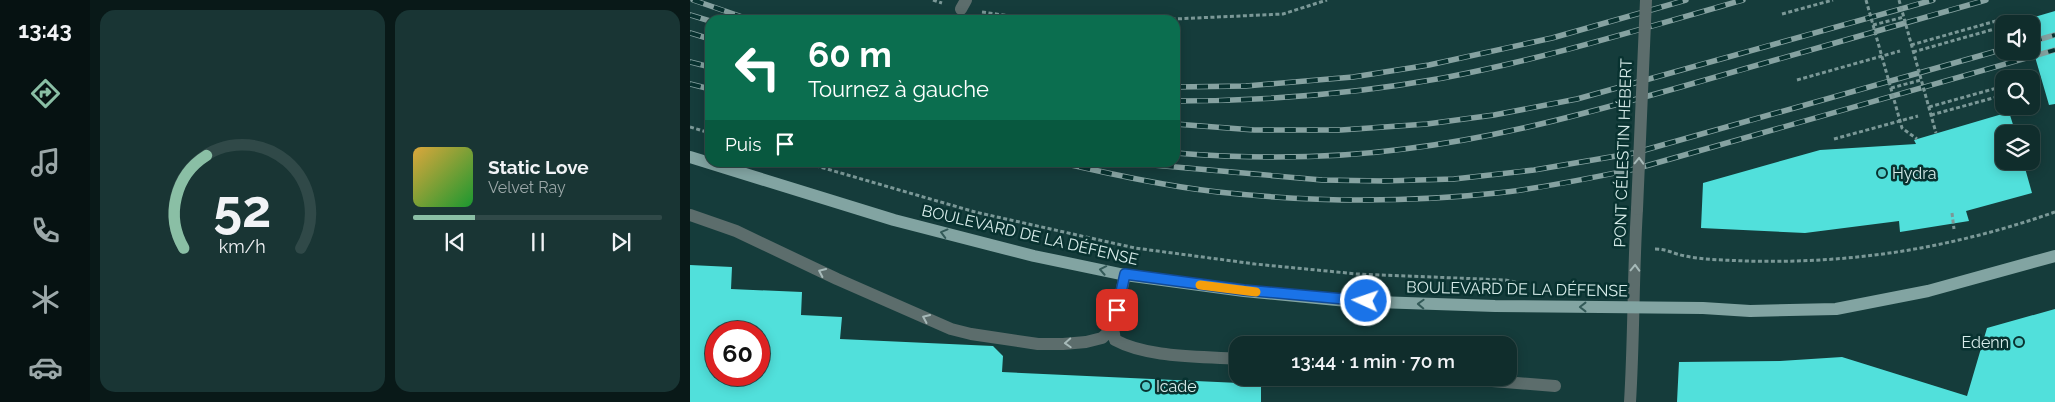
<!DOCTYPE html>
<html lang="fr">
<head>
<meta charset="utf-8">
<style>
	body { margin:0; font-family:Raleway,sans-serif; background:#193534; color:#f1f3f6; height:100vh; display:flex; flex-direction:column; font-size:19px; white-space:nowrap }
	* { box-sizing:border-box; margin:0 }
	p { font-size:16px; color:#9ca8a9 }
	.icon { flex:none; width:28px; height:28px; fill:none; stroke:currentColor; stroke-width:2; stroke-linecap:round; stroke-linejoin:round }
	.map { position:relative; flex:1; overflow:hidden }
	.details { display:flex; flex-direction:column; gap:10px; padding:10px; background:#091918; width:600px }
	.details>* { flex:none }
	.hud { position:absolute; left:15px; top:15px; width:475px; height:152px; border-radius:15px; box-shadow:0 2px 12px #0003,0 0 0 1px #304948; background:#0b6e4f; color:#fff; overflow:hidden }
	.fabs { position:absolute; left:1305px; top:15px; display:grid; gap:10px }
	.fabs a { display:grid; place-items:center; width:45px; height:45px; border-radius:10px; background:#102d2c; box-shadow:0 2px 12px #0003,0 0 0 1px #304948; font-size:25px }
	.speed { position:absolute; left:15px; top:321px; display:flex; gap:10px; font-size:25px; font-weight:700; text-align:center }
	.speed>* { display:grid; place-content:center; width:65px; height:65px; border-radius:50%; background:#102d2c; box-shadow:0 2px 12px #0003,0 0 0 1px #304948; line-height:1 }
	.speed .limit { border:8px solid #d22; background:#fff; color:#111 }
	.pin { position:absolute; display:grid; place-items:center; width:42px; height:42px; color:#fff; margin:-21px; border-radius:10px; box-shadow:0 2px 8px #0006 }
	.me { position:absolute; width:55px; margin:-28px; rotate:273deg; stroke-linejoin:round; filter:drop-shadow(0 0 4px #0008) }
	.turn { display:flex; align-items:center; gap:18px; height:105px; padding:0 20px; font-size:22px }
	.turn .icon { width:65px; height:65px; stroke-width:2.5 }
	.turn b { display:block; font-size:35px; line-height:42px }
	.then { display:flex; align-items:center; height:48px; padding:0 20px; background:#0003; gap:10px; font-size:19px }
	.details .widget { flex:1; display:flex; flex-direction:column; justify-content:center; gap:8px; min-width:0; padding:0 18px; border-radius:15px; background:#193534 }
	.details .dial { align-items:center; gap:0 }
	.dial svg { height:130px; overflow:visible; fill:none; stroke:#304948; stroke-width:7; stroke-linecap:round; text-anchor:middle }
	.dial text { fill:#f1f3f6; stroke:none }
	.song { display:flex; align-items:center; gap:15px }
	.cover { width:60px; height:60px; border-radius:8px; background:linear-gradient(135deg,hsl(40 70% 55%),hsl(130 70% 35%)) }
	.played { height:5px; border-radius:2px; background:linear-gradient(90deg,#8abfa5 25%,#304948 25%) }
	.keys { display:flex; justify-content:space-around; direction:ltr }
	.details .tiles { flex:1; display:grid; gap:10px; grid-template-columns:repeat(2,1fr) }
	.trip { position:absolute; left:539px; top:336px; width:288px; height:50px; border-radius:15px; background:#102d2c; box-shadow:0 2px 12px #0003,0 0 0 1px #304948; font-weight:600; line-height:50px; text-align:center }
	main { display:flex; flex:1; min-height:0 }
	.menu { display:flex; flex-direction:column; width:90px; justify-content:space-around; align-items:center; background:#061212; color:#9ca8a9 }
	.menu .icon { width:35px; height:35px }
	.menu .on { color:#8abfa5 }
	.menu b { font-size:22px; color:#f1f3f6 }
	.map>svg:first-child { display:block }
	.building { fill:#51e0db; fill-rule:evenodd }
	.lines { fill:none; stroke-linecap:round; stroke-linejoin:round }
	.path { stroke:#7b9897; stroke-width:3; stroke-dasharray:4 2.5; stroke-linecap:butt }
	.service { stroke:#5c6d6c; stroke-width:12 }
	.minor { stroke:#5c6d6c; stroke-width:12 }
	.primary { stroke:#82a4a2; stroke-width:12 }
	.rail-casing { stroke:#86a2a1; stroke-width:5.5 }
	.rail { stroke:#083230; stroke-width:4; stroke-dasharray:11; stroke-linecap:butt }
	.path-bridge { stroke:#7b9897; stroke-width:3; stroke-dasharray:4 2.5; stroke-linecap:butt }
	.minor-bridge { stroke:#5c6d6c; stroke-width:12 }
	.oneway { stroke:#a6b9b8 }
	.oneway2 { stroke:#335a58 }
	.route-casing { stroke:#114b97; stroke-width:12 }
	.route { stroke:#1a73e8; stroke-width:9 }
	.slow { stroke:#f59e0b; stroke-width:9 }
	.poi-dot { fill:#53cdc9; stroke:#083230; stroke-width:2 }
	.labels { text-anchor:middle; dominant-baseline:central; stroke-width:5; stroke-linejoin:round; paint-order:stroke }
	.street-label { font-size:16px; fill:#d7ecea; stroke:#083230 }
	.poi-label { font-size:16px; fill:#d7ecea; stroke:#083230; text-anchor:start }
</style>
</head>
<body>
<main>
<nav class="menu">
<b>13:43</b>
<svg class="icon on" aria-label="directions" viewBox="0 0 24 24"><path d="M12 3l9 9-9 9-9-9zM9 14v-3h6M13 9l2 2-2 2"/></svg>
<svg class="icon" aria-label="music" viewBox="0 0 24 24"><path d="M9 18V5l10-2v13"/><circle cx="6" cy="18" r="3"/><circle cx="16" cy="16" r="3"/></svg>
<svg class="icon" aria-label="phone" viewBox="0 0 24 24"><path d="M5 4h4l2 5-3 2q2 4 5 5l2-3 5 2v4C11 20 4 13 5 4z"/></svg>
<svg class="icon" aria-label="climate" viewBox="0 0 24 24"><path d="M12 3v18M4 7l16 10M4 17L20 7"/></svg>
<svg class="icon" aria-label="car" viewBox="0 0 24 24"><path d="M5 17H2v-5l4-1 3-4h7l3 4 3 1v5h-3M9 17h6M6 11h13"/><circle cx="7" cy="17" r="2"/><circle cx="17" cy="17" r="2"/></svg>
</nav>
<section class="details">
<div class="tiles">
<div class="widget dial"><svg viewBox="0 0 100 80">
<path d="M14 69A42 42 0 1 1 86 69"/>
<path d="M14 69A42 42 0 0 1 28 12" stroke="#8abfa5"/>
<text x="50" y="56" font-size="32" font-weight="700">52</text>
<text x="50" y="72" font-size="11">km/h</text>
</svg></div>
<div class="widget">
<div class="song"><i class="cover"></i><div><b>Static Love</b><p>Velvet Ray</p></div></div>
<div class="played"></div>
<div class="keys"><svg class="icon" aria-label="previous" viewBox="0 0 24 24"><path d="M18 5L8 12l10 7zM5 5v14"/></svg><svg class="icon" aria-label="pause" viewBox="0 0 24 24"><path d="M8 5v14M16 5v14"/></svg><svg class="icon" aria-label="next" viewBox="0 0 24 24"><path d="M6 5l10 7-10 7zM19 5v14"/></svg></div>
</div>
</div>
</section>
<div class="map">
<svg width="1365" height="402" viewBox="0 0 1365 402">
	<rect width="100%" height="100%" fill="#153c3b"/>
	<path class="building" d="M1365 11V104L1359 105 1341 43V18Z
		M1319 112 1326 134H1314V161H1333L1342 193 1276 211 1279 221 1210 232 1209 221 1115 233 1011 228 1013 183 1130 150 1226 144 1224 140Z
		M0 265 42 267 41 289 112 292 111 315 152 317 150 339 303 346 313 356 312 372 571 384V402H0ZM26 332H69V375H26Z
		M1365 309V402H987L989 362 1090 361 1152 357 1277 396 1297 328Z"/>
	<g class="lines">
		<path class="path" d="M243 0 252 3
			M292 12 349 20
			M1092 14 1143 0
			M462 20 593 14 637 0
			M1183 25 1214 17
			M1221 45 1306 21
			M1223 52 1308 28
			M1107 80 1210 51
			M1201 88 1231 80
			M1239 107 1314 86
			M1241 115 1314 95
			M0 127 20 133
			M1144 139 1228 116
			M113 162 285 212 445 248 565 264 667 274 815 280 840 285
			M1262 213 1264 229
			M965 249C977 249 984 254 995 256 1014 260 1035 260 1055 261 1164 264 1262 248 1365 212"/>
		<path class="service" d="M0 215 46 231 147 279 261 329 281 334 348 344H373L396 342 412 338 423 328
			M435 275 423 328 425 340C458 358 510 356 548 359
			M765 378 865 386"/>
		<path class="minor" d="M271 9 276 0
			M940 402C944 338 943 274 947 209"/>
		<path class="primary" d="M0 157 204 220 344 256 435 275 554 291 657 301 805 306 1013 308 1060 311 1146 309 1238 291 1365 256"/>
		<defs>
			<path id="rail" d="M3 0 61 20
				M0 15 20 21
				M0 33 20 39
				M1341 42 1365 35
				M0 62 20 67
				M0 84 20 89
				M485 87 556 86 663 77 739 65 862 38 996 0
				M485 101C575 101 664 94 753 78 854 59 954 28 1053 0
				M485 124 564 130H651L737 124 804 115 887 99 1243 0
				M485 153C561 159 639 159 714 149 807 138 897 113 987 88 1090 59 1193 29 1296 0
				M368 162C421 174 475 186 528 192 621 202 714 203 807 193 854 188 900 178 945 169L1365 50
				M429 162 632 180 693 181 764 179 844 170 944 153 1314 49"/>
		</defs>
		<use href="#rail" class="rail-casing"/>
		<use href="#rail" class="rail"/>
		<path class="path-bridge" d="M1176 0 1212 128 1227 139
			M1209 0 1246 133"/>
		<path class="minor-bridge" d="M947 209 956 0"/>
	</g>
	<defs><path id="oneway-chevron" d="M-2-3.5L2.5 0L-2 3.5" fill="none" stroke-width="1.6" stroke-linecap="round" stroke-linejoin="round" transform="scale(1.25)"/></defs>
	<g class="oneway">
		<use href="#oneway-chevron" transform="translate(949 161) rotate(-88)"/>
		<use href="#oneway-chevron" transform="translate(945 268) rotate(-88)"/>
		<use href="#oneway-chevron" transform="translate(132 272) rotate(-155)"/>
		<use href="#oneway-chevron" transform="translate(236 318) rotate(-156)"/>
		<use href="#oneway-chevron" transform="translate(378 343) rotate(177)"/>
	</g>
	<g class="oneway2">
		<use href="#oneway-chevron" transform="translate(254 233) rotate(-165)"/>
		<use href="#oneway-chevron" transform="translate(413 270) rotate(-169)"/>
		<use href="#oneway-chevron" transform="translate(731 304) rotate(-178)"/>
		<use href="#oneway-chevron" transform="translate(893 307) rotate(-180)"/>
	</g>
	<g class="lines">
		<defs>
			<path id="route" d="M427 310 435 274 554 290 676 301"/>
		</defs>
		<use href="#route" class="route-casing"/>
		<use href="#route" class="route"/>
		<path class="slow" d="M510 285 566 292"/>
	</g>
	<g class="poi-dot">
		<circle cx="1192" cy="173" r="5"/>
		<circle cx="1329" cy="342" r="5"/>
		<circle cx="456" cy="386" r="5"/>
	</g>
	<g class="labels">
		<g class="street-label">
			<text transform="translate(933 153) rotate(-88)">PONT CÉLESTIN HÉBERT</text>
			<text transform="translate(340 235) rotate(13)">BOULEVARD DE LA DÉFENSE</text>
			<text transform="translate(827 289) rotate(1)">BOULEVARD DE LA DÉFENSE</text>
		</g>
		<g class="poi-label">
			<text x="1202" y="173">Hydra</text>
			<text x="1319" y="342" text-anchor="end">Edenn</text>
			<text x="466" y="386">Icade</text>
		</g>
	</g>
</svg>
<div class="fabs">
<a><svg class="icon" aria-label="sound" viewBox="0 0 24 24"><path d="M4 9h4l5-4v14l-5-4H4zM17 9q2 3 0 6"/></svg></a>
<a><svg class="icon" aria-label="search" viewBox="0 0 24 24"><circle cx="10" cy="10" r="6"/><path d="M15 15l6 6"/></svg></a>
<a><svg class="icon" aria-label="layers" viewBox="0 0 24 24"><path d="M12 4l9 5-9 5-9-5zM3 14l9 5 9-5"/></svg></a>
</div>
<div class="speed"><div class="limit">60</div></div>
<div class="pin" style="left:427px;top:310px;background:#d93025"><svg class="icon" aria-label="arrive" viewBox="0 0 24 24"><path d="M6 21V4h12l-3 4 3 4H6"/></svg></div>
<svg class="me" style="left:676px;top:301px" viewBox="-20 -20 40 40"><circle r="17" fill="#1a73e8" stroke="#fff" stroke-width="3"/><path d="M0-11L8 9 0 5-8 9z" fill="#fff"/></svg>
<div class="trip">13:44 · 1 min · 70 m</div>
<div class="hud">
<div class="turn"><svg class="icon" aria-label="left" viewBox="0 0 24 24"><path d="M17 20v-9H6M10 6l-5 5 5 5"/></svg><div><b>60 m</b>Tournez à gauche</div></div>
<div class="then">Puis<svg class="icon" aria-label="arrive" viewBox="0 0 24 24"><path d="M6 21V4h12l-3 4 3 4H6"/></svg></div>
</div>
</div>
</main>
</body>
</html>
